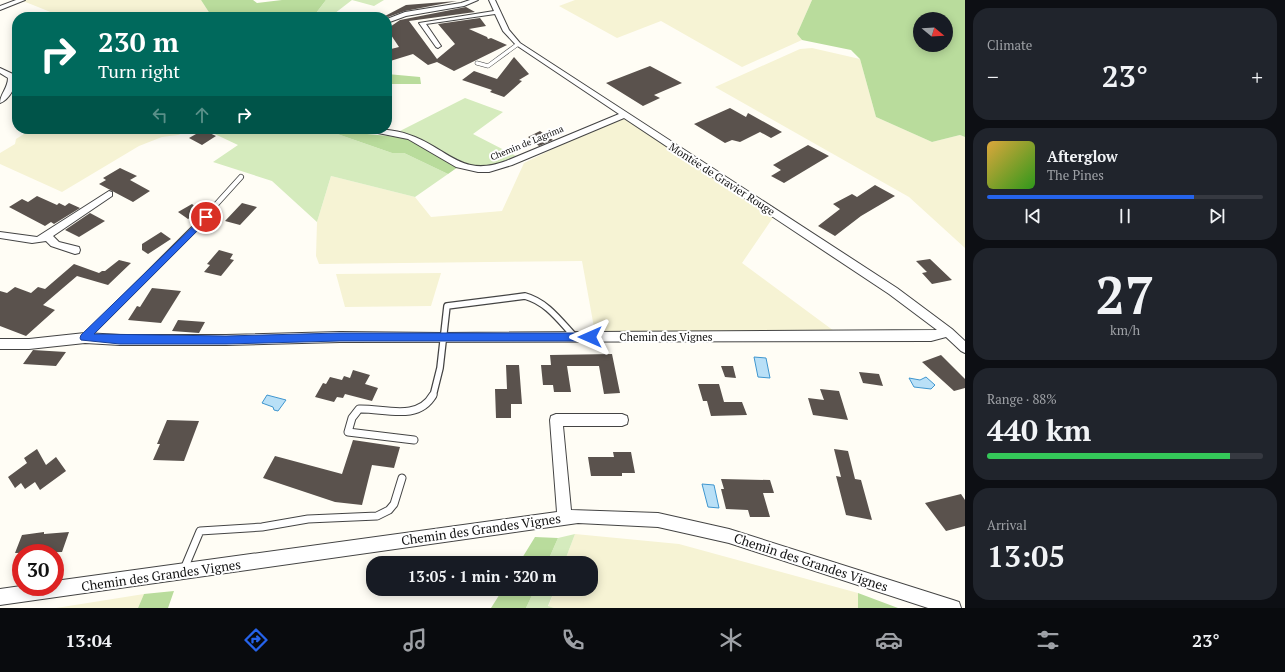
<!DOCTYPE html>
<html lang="en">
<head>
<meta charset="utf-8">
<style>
	body { margin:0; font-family:"PT Serif",serif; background:#20242c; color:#f1f3f6; height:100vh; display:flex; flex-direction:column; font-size:15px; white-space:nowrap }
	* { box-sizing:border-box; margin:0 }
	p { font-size:13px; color:#9ea1a6 }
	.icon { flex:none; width:22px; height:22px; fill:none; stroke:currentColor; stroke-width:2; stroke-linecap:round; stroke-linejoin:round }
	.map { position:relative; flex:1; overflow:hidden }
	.sheet { display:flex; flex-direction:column; gap:8px; padding:8px; background:#0d0f14; width:320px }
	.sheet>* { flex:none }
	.top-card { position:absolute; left:12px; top:12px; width:380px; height:122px; border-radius:16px; box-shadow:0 2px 10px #0003; background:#00695c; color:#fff; overflow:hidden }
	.needle { width:26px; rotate:108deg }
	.controls { position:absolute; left:913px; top:12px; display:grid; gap:8px }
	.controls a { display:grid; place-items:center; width:40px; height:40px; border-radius:50%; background:#171b24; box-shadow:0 2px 10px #0003; font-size:20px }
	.speed { position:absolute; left:12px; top:544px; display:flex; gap:8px; font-size:20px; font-weight:700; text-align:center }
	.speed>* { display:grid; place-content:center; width:52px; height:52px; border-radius:50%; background:#171b24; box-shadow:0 2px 10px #0003; line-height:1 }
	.speed .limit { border:6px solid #d22; background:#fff; color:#111 }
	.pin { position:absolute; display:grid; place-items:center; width:34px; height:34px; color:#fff; margin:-17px; border:2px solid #fff; border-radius:50%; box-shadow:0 1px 4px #0007 }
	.me { position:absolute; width:44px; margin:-22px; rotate:270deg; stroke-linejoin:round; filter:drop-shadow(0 0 3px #0008) }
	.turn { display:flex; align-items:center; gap:14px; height:84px; padding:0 20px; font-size:18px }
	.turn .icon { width:52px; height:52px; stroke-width:2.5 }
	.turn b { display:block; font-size:28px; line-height:34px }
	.lanes { display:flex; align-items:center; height:38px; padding:0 20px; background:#0003; justify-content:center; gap:20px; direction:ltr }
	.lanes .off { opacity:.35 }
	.big { font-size:30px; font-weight:600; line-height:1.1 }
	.sheet .widget { flex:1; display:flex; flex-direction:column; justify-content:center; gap:6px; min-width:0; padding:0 14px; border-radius:16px; background:#20242c }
	.sheet .dial { align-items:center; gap:0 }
	.dial b { font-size:52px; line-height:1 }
	.song { display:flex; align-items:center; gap:12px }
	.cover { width:48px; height:48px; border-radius:6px; background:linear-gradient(135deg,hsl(40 70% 55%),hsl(110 70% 35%)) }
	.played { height:4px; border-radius:2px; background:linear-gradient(90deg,#2563eb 75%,#363941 75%) }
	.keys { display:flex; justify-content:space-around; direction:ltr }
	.heat { display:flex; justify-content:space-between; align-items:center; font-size:22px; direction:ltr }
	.charge { height:6px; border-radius:3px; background:linear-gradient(90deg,#34c759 88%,#363941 0) }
	.trip { position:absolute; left:366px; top:556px; width:232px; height:40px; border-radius:16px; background:#171b24; box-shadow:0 2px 10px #0003; font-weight:600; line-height:40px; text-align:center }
	.menu { display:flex; height:64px; justify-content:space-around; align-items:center; background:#090b0e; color:#9ea1a6 }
	.menu .icon { width:28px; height:28px }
	.menu .selected { color:#2563eb }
	.menu b { font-size:18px; color:#f1f3f6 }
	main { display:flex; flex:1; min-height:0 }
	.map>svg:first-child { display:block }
	.farmland { fill:#f6f3d4 }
	.green { fill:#d5ebbd }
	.forest { fill:#b9dc9c; fill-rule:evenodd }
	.water { fill:#b9e0f7; stroke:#3f96cf }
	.building { fill:#5a524d }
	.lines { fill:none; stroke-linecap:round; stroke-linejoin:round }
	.lane-far3-casing { stroke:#444; stroke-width:4.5 }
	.lane-far2-casing { stroke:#444; stroke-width:6 }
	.lane-far1-casing { stroke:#444; stroke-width:8 }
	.lane-casing { stroke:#444; stroke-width:9 }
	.street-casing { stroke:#444; stroke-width:2 }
	.lane-far3 { stroke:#fff; stroke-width:3.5 }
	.lane-far2 { stroke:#fff; stroke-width:4.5 }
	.lane-far1 { stroke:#fff; stroke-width:5.5 }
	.lane { stroke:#fff; stroke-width:7 }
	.street { fill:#fff; fill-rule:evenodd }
	.route { fill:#2563eb; stroke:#184099 }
	.labels { text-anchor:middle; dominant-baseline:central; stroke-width:4; stroke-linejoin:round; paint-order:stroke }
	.far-street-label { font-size:9px; fill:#111; stroke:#fff }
	.street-label { font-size:11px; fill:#111; stroke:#fff }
	.near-street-label { font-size:13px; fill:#111; stroke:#fff }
</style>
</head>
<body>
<main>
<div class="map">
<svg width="965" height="608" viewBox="0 0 965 608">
	<rect width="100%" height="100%" fill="#fffdf5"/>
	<path class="farmland" d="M25 0H201L212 17H63L23 1Z
		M575 0H812L797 34 802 40 742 67 661 21 617 38 559 6Z
		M812 48 860 59 876 117 932 142 960 135 965 137V248L909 197 715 87 800 49Z
		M624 117 774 216 742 263 834 331 595 333 582 261 319 264 316 256 317 222 331 176 415 197 431 217 502 211 524 163 600 126Z
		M32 129H193L178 135 162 137 139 146 62 192 0 164V153L15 144 16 139Z
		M441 273 431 306 345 307 336 274Z
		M575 534 679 544 858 593V608H554L548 607 555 589H591V563H564Z
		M144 594 138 608H56Z"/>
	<path class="green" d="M326 0H384L374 6 352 0 330 17H313Z
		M465 98 503 112 473 134 516 156 492 166 473 167 400 131Z
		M204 129H323L392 153H404L448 174 415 197 331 176 317 222 272 181 213 162 238 145Z
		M575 534 564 563H547L558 538Z
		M535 589H555L548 606 554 608H526Z"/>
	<path class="forest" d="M201 0H253L257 3 282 0H326L313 17H212Z
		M812 0H965V137L960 135 932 142 876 117 860 59 851 50 802 40 797 34ZM920 19H946V45H920Z
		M387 74 420 77 421 84H387Z
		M323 129H352L367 134 399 137 412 141 458 167 448 174 404 153H392Z
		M535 537 558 538 547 563H519Z
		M503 589H535L526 608H491Z
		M174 591 168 608H138L144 594Z
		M858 593 898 608H858Z"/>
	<path class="water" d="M754 357 766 358 770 378 758 377Z
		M926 377 935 385 931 389 914 387 909 378 920 380Z
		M267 395 286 400 278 411 274 410 273 407 262 403Z
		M702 484 714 485 719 508 708 507Z"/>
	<path class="building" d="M457 1 405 11 388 17 385 16 406 5Z
		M466 7 475 12 409 21 437 59 455 44 438 24 480 18 486 26 469 29 487 37 488 39 491 38 507 45 454 71 437 62 428 65 413 54 387 62V50L399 47 387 29 400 20Z
		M514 57 529 74 519 80 522 81 504 97 490 92 492 90 462 80 474 71 497 79Z
		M650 66 682 83 654 95 660 98 643 106 606 83Z
		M730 108 746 117 748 113 782 132 771 138 760 132 740 142 732 140 725 143 694 124Z
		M203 130 216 136 202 145 189 138Z
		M540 131 553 140 539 146 528 137Z
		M808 145 829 156 784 183 771 176 781 170 773 165Z
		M120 168 137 176 130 180 150 191 133 202 99 184 106 180 103 178Z
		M875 185 895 196 861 216 835 236 818 226 840 209 833 204 852 194 857 197Z
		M37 196 57 205 59 203 65 206 69 203 80 208 54 224 51 222 45 226 9 207 22 199 28 202Z
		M242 203 257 207 240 225 225 221Z
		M192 204 201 211 188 219 178 212Z
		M90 213 105 221 79 237 65 230Z
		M161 232 171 239 148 254 142 250V244Z
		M219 250 233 254 230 259 234 260 221 276 204 272 210 265 207 264Z
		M930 259 952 280 932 284 922 273 927 272 916 261Z
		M119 260 131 263 108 285 77 276 43 305 55 310 26 336 0 326V291L7 293 15 287 31 293 38 287 45 289 74 264 99 273 102 271H105Z
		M152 288 181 291 161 323 128 320 137 306 140 307Z
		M178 320 205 322 199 333 172 331Z
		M33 350 66 352 56 366 23 364Z
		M612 354 620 393 604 394 599 366H567L571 392H554L553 385H543L541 365H551L550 355Z
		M941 355 965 379V388L954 391 922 362Z
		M506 365H519L522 404H511V418H496L495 389H507Z
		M721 366H733L736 378 725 377Z
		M353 370 370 375 365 384 378 388 372 401 345 394 343 398 337 397 334 402 315 397 323 383 326 384 330 377 342 380 344 376 350 378Z
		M859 372 879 374 883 386 863 383Z
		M698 384H719L724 402H742L747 415 711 416 707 401H703Z
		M820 389 839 391 848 420 813 415 808 398 824 400Z
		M167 420 199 421 184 461 153 460 160 444H157Z
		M353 440 400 447 394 468 372 465 362 505 335 502 263 478 275 456 342 474Z
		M37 449 46 465 56 457 66 471 40 490 35 482 25 489 21 483 15 488 8 477 27 463 24 458Z
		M834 449 848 451 855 479 861 480 872 520 846 515 836 476 841 477Z
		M613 452H631L635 473H622V476H591L588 457H614Z
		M721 479 770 480 774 493H763L770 517H750L748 510 726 509 721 489H724Z
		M961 494 965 500V526L946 531 925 503Z
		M44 532V534L69 532 62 552 15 553 22 535Z"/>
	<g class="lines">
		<defs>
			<path id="lane-far3" d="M477 63 488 66 518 44"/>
			<path id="lane-far2" d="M193 230 241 177"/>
			<path id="lane-far1" d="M85 338 194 229
				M433 396 440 368 447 306 525 296C547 302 560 321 575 337"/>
			<path id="lane" d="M414 440 348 432 352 418 359 409C383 408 418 422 433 395
				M184 569 200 531 262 527 308 519 377 516 389 510 394 504 402 478"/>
			<path id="street" d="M16 0H25L0 10V6Z
				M470 0H478L464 6 406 16 387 23V19L405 12 461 3Z
				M489 0H495L509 30 520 43 897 288 952 329 965 341V353L961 351 946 337 931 341 340 342 226 345H120L85 343 29 349H0V339H29L85 333 120 335H226L340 332 443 333 937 330 889 294 624 118 512 165 489 172H478L456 167 408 139 368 131 367 129C384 129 399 130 415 137 451 152 463 177 506 161L619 114 516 45 503 31 495 14 426 24 441 46 438 48 436 47 419 23 494 11Z
				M0 68 15 75C18 85 9 100 0 103 0 94 8 88 8 78L0 73Z
				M109 191 112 192V196L53 236 59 242 79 247 80 250 79 253 75 254 51 246 46 241 32 243 0 238V232L37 237Z
				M556 414H622L627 416 628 420 627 424 622 426H563L571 510 658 513 729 529 953 600 959 602 961 608H928L729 543 658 527 578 523 0 605V589L21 586 55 587V581L557 512 550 420 551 416Z"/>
		</defs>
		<use href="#lane-far3" class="lane-far3-casing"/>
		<use href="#lane-far2" class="lane-far2-casing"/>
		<use href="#lane-far1" class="lane-far1-casing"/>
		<use href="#lane" class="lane-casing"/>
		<use href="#street" class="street-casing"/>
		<use href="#lane-far3" class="lane-far3"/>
		<use href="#lane-far2" class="lane-far2"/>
		<use href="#lane-far1" class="lane-far1"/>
		<use href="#lane" class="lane"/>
		<use href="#street" class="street"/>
	</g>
	<path class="route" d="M206 214 209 215V219L94 334 226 336 340 333H590L594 337 590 341H340L226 344H120L81 340 80 338 81 335Z"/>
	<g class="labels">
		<g class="far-street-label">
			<text transform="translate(527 143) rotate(-22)">Chemin de Lagrima</text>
		</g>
		<g class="street-label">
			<text transform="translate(722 179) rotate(33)">Montée de Gravier Rouge</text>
			<text x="666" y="337">Chemin des Vignes</text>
		</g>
		<g class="near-street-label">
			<text transform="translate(481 529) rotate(-8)">Chemin des Grandes Vignes</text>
			<text transform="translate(811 562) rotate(18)">Chemin des Grandes Vignes</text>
			<text transform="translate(161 575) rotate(-8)">Chemin des Grandes Vignes</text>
		</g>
	</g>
</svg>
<div class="controls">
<a><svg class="needle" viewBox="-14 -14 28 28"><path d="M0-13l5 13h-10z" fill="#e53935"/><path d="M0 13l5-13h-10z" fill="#9ea1a6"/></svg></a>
</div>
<div class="speed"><div class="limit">30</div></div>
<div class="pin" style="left:206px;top:217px;background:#d93025"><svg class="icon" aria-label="arrive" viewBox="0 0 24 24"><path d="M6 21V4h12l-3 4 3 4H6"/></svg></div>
<svg class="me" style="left:590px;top:337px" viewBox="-20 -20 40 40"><path d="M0-17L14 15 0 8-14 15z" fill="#2563eb" stroke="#fff" stroke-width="4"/></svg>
<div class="trip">13:05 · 1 min · 320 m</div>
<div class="top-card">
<div class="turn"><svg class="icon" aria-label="right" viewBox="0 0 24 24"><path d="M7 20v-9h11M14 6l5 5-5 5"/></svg><div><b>230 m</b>Turn right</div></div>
<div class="lanes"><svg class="icon off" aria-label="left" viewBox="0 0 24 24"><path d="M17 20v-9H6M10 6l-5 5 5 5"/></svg><svg class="icon off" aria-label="ahead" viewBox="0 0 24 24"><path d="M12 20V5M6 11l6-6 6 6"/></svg><svg class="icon" aria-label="right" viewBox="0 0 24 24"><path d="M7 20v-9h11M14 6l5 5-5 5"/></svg></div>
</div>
</div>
<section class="sheet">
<div class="widget"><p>Climate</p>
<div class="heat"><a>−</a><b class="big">23°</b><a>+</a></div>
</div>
<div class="widget">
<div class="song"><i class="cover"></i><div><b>Afterglow</b><p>The Pines</p></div></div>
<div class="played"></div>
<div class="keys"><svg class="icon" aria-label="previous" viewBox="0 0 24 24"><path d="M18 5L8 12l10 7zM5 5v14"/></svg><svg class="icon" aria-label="pause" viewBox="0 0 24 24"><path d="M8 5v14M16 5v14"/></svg><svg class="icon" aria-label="next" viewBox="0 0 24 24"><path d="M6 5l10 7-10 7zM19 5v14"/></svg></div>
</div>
<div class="widget dial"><b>27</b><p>km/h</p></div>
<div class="widget"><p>Range · 88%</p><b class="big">440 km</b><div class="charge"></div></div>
<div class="widget"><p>Arrival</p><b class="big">13:05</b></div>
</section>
</main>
<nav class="menu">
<b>13:04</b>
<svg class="icon selected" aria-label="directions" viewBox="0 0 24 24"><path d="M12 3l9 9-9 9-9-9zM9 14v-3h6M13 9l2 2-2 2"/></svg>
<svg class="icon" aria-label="music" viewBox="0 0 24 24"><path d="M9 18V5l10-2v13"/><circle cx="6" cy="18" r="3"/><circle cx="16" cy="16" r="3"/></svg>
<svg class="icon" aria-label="phone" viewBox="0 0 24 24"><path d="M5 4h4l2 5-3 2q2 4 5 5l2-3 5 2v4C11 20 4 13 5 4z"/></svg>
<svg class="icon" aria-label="climate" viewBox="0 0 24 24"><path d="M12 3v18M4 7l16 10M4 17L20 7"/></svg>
<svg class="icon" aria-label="car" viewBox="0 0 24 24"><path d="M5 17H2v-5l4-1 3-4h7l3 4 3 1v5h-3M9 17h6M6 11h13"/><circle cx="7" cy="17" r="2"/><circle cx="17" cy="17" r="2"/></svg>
<svg class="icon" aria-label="filters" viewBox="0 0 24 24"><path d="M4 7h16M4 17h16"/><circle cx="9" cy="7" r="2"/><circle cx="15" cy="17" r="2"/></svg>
<b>23°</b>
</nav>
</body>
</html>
